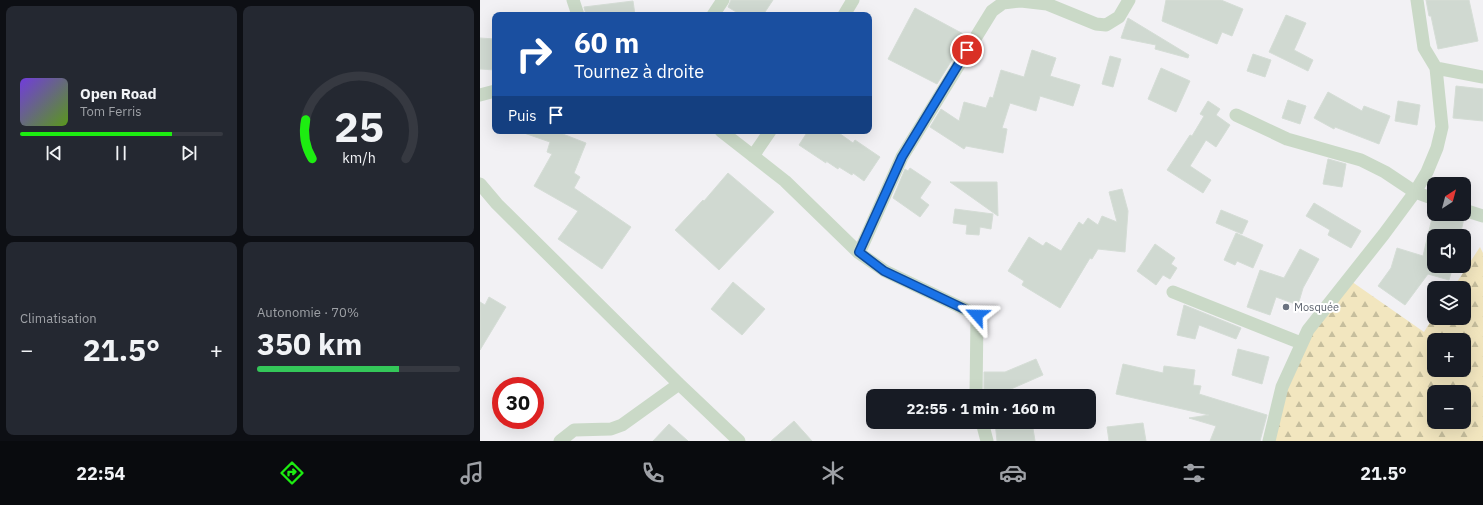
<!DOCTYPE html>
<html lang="fr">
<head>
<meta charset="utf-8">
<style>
	body { margin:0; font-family:"IBM Plex Sans",sans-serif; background:#242831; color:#f1f3f6; height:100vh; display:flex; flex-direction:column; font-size:15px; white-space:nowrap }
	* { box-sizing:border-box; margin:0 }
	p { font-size:13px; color:#9ea1a6 }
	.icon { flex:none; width:22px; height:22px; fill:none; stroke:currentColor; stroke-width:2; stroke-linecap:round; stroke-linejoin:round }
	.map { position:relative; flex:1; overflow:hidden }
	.sheet { display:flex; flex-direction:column; gap:6px; padding:6px; background:#0d0f14; width:480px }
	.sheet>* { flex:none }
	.hud { position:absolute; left:12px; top:12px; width:380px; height:122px; border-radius:8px; box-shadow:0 4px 16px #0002; background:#1a4fa0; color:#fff; overflow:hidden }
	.needle { width:26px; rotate:36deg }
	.fabs { position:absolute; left:947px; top:177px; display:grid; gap:8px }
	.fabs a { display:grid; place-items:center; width:44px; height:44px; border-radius:8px; background:#171b24; box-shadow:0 4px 16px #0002; font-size:20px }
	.speed { position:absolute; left:12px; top:377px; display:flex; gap:8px; font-size:20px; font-weight:700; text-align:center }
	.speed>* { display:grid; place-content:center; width:52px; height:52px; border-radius:50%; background:#171b24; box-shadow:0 4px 16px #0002; line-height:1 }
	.speed .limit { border:6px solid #d22; background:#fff; color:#111 }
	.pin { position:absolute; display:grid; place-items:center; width:34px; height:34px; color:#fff; margin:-17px; border:2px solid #fff; border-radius:50%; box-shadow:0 1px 4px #0007 }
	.me { position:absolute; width:44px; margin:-22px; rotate:295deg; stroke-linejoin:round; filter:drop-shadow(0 0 3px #0008) }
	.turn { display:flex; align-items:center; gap:14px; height:84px; padding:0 16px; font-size:18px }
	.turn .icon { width:52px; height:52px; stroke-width:2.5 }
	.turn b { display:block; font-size:28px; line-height:34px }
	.then { display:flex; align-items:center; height:38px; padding:0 16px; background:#0003; gap:8px; font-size:15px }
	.big { font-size:30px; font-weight:700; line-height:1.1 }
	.sheet .card { flex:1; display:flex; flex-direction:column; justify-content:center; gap:6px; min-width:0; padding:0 14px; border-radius:8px; background:#242831 }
	.sheet .dial { align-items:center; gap:0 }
	.dial svg { height:104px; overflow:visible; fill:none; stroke:#363941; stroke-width:7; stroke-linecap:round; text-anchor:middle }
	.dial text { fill:#f1f3f6; stroke:none }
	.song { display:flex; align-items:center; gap:12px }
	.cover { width:48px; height:48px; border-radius:6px; background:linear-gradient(135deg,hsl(260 70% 55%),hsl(90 70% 35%)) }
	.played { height:4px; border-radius:2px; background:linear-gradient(90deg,#1ded11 75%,#363941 75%) }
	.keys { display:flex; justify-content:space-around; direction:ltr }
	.heat { display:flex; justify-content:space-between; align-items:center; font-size:22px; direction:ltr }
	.charge { height:6px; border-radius:3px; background:linear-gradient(90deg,#34c759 70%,#363941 0) }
	.sheet .tiles { flex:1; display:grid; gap:6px; grid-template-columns:repeat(2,1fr) }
	.trip { position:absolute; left:386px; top:389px; width:230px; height:40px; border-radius:8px; background:#171b24; box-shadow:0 4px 16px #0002; font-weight:700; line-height:40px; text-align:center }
	.menu { display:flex; height:64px; justify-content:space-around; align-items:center; background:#090b0e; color:#9ea1a6 }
	.menu .icon { width:28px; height:28px }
	.menu .on { color:#1ded11 }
	.menu b { font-size:18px; color:#f1f3f6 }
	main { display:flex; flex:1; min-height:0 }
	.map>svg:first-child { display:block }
	.forest { fill:url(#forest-firs); fill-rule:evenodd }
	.building { fill:#d0d9d1; stroke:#d5ddd6 }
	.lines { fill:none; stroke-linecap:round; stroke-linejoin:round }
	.street { stroke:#cad9c7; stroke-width:13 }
	.route-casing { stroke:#114b97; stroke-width:10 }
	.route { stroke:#1a73e8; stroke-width:7 }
	.worship-dot { fill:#6b7280; stroke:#fff; stroke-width:1.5 }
	.labels { text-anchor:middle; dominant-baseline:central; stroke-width:4; stroke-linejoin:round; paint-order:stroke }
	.worship-label { font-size:11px; fill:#5b616d; stroke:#fff; text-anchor:start }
</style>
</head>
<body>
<main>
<section class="sheet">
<div class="tiles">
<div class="card">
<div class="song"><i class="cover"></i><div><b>Open Road</b><p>Tom Ferris</p></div></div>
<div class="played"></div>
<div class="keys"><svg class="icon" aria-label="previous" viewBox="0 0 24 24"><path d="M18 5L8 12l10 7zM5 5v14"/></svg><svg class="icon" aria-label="pause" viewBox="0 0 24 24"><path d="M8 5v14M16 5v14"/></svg><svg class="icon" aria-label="next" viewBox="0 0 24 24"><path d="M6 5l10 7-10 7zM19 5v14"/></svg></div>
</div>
<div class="card dial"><svg viewBox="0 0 100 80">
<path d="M14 69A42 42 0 1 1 86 69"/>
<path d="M14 69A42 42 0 0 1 9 39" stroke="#1ded11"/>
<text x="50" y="56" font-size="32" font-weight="700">25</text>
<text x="50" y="72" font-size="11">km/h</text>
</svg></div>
<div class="card"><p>Climatisation</p>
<div class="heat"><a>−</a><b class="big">21.5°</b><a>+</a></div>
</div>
<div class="card"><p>Autonomie · 70%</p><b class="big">350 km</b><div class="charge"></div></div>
</div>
</section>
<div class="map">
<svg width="1003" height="441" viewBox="0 0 1003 441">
	<defs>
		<pattern id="forest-firs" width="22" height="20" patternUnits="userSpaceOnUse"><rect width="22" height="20" fill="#f2e6bf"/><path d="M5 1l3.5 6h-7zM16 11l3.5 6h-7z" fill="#c6be9d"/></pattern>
	</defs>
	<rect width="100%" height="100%" fill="#f2f1f4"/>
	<path class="forest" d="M1000 247 1003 253V441H789L819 347 868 279 944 332 954 316V318H984V288H973ZM954 340H984V370H954ZM954 392H984V422H954Z"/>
	<path class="building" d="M251 0H293L283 15H261L248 7Z
		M686 0H741L763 9 752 36 742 32 737 44 682 21Z
		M946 0H989L998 41 958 49 951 16H949Z
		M153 1 155 15H106L104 7Z
		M435 8 487 36 457 84 408 59Z
		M806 15 826 23 814 50 833 60 828 71 789 52Z
		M648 18 709 55 708 58 675 49 676 45 641 38Z
		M0 38 15 39V70L0 69Z
		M552 50 576 58 570 76 600 85 593 106 560 96 556 111 530 103 522 128 527 129 523 153 486 146 484 149 450 127 461 109 479 121 484 102 506 108 510 97 513 98 521 70 544 77Z
		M773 54 791 60 785 77 767 71Z
		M630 56 641 59 633 87 622 84Z
		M681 68 710 81 696 112 668 99Z
		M976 86 1003 89V121L973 118Z
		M848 92 882 111 884 106 910 116 899 144 855 127 854 129 834 118Z
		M808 100 826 106 820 124 802 118Z
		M728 101 740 109 736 115 750 125 736 147 726 140 710 166 731 180 723 193 687 170 710 135 712 136 724 116 720 114Z
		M918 101 940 105 937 125 915 121Z
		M44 131H75L106 143 94 173 100 177 94 188 151 227 122 269 78 239 98 211 54 186 72 154 67 152 70 142 44 133Z
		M328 131H356L373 143 375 140 400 157 384 181 373 173 372 175 359 167 358 169 346 161V163L319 145Z
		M848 159 866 164 862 187 843 184Z
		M430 168 451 182 440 198 449 205 440 217 413 198 425 169 428 171Z
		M248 173 294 212 239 270 195 230 223 200 224 201Z
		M470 182H517L518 216Z
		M642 189 648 211 645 252 618 249 612 259 610 258 580 308 542 285 544 281 528 271 549 237 563 246 566 242 581 251 599 222 603 225 608 218 618 225 622 216 637 222 629 192Z
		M834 203 881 231 871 248 848 235 850 230 826 216Z
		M475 209 513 214 511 229 500 227 499 235 486 234 487 225 473 223Z
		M741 210 768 221 762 234 736 223Z
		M953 214H972L984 218 980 236H954V266H973L969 280 948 274 925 305 898 286 911 268 917 248 943 256Z
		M756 233 783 245 773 268 757 261 755 265 744 260Z
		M675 244 695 258 691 264 697 268 690 279 683 275 676 285 657 271Z
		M820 249 839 259 823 288 818 305 796 297 790 315 767 307 780 270 804 278Z
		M253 282 285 309 262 335 231 309Z
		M9 297 26 307 0 350V302L5 305Z
		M704 305 761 328 756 339 719 325 715 339 697 335Z
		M758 349 789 357 782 384 752 375Z
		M556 359 563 375 515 396H504V372H525Z
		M643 364 683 373 684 366 715 370 713 385 721 386 719 394 787 415 780 441H730L736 426 709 418 729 415 636 394Z
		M314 421 332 441H291Z
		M515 422H552L555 441H517Z
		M663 423 666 441H629L627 427Z
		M189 424 208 441H173Z"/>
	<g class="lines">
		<path class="street" d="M93 0 98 15
			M233 15 243 0
			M364 15 373 0
			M956 68 1003 77
			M0 95 15 91
			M756 115 807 139 881 160 905 172 935 192 954 199
			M241 131 305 181 379 253 405 271 497 315 496 396
			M273 156 290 131
			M0 184 17 204 199 384 259 441
			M984 210 1003 216
			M379 253 422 157 512 11 523 3 541 1 567 4 616 24 626 25 639 17 649 0
			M693 292 821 343
			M502 422 507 441
			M80 441 94 430 131 429 142 425 199 384
			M789 441 802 387 828 330 904 234 935 192 947 172 957 148 962 127 956 68 944 48 937 0"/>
	</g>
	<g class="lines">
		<defs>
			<path id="route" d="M487 50 422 157 379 252 404 271 497 315"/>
		</defs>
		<use href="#route" class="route-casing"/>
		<use href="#route" class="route"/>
	</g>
	<circle class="worship-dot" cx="806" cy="307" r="4"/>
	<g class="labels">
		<g class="worship-label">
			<text x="814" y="307">Mosquée</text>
		</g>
	</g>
</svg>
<div class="fabs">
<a><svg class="needle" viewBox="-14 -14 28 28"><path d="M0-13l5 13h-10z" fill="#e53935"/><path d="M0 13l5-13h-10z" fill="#9ea1a6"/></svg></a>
<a><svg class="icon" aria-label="sound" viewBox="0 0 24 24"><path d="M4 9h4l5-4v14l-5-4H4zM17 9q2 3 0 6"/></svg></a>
<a><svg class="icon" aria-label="layers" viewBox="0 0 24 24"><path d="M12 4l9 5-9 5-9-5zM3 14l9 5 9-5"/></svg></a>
<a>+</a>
<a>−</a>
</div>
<div class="speed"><div class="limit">30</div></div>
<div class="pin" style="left:487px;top:50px;background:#d93025"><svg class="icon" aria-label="arrive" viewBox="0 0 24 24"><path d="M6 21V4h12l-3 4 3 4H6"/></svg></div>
<svg class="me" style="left:497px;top:315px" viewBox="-20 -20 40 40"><path d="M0-17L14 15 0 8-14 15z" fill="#1a73e8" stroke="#fff" stroke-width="4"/></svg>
<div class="trip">22:55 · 1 min · 160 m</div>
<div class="hud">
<div class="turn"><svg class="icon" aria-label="right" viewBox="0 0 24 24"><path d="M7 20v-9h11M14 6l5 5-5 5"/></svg><div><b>60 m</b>Tournez à droite</div></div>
<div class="then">Puis<svg class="icon" aria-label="arrive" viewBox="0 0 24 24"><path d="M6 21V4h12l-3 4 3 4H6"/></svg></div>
</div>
</div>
</main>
<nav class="menu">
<b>22:54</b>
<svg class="icon on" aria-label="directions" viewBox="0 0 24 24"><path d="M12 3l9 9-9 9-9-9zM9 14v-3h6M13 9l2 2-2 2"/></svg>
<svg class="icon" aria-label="music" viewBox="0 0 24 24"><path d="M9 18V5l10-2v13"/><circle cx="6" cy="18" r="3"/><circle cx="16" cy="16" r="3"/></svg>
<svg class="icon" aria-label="phone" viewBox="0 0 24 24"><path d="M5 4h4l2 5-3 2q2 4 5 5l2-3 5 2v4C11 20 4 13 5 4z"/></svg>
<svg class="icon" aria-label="climate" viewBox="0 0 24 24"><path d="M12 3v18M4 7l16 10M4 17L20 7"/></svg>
<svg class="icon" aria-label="car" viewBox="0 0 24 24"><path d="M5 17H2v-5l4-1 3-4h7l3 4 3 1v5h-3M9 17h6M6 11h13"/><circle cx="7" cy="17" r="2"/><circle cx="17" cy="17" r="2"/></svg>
<svg class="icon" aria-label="filters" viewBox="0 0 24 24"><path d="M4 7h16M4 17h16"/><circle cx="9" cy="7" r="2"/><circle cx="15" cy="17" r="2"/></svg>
<b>21.5°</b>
</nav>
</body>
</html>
